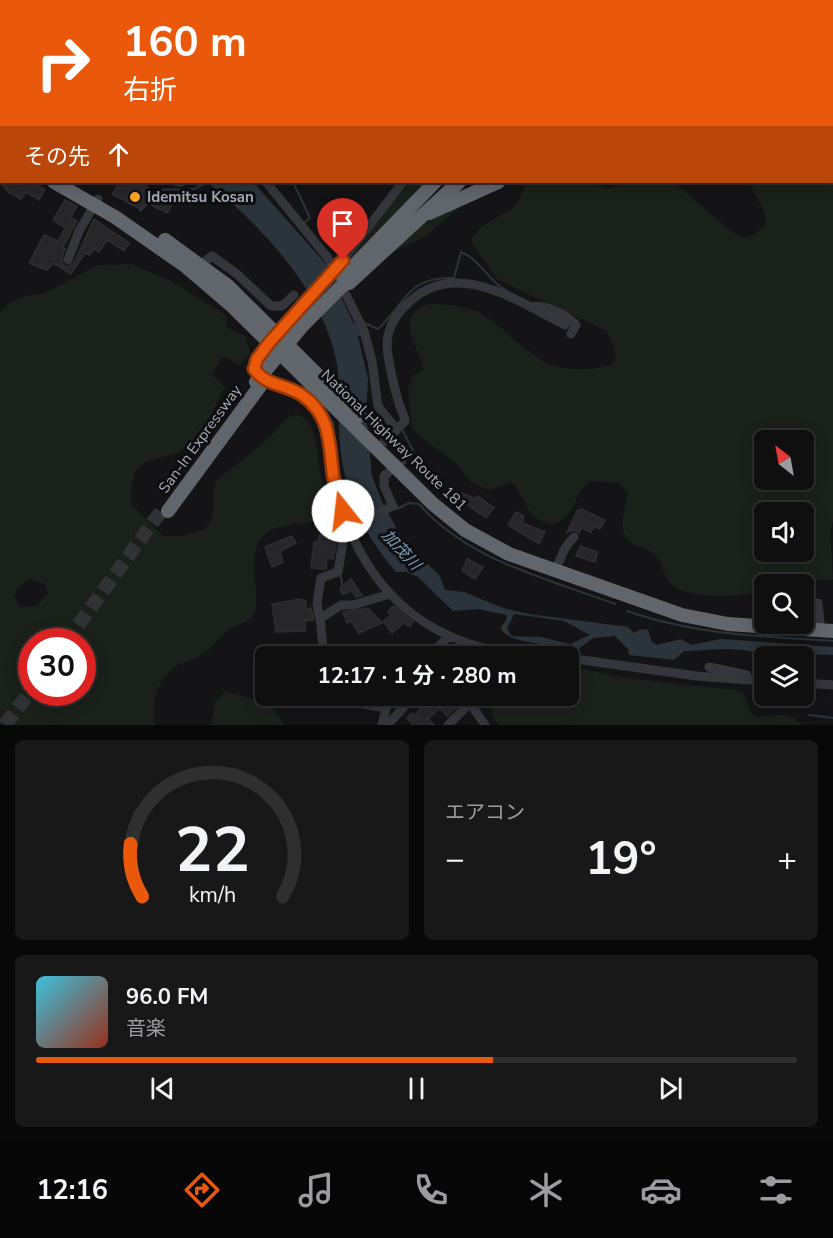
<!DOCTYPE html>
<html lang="ja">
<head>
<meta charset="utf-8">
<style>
	body { margin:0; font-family:"Nunito Sans","Noto Sans JP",sans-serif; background:#181819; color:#f1f3f6; height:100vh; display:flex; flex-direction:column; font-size:22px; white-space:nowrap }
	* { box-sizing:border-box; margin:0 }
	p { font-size:20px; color:#9b9c9f }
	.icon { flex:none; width:33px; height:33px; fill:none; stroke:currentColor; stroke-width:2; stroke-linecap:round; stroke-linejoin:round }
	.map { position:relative; height:725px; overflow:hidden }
	.side { display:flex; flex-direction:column; gap:15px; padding:15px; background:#080809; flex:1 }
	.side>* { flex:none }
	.banner { position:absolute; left:0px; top:0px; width:834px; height:183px; box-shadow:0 3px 15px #0003,0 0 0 2px #2f2f30; background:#ea580c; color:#fff; overflow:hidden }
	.needle { width:39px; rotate:329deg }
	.controls { position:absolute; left:754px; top:430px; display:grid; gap:12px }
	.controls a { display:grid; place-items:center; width:60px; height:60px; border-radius:9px; background:#0f0f10; box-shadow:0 3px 15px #0003,0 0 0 2px #2f2f30; font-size:30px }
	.speed { position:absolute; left:18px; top:628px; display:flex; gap:12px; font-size:30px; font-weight:700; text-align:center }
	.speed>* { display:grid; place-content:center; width:78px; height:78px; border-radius:50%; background:#0f0f10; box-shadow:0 3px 15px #0003,0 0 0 2px #2f2f30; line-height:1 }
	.speed .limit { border:9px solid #d22; background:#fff; color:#111 }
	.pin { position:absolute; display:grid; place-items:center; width:51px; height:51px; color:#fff; margin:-62px -26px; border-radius:50% 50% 50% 0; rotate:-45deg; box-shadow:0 0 6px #0007 }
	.pin .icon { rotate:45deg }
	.me { position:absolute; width:66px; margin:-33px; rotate:344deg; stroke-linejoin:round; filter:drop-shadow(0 0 4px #0008) }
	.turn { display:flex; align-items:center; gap:21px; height:126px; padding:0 24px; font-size:27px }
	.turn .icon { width:78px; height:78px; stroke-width:2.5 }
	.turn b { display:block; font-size:42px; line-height:51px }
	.then { display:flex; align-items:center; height:57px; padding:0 24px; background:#0003; gap:12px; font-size:22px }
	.big { font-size:45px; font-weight:700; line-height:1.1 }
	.side .card { flex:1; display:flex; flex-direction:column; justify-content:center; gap:9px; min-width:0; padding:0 21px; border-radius:9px; background:#181819 }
	.side .dial { align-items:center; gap:0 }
	.dial svg { height:156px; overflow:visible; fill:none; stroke:#2f2f30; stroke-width:7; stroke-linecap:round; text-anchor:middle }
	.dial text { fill:#f1f3f6; stroke:none }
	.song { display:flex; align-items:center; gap:18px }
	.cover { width:72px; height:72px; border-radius:9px; background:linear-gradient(135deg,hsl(190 70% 55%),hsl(10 70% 35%)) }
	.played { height:6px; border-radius:3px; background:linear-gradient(90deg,#ea580c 60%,#2f2f30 60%) }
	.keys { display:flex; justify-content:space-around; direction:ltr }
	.heat { display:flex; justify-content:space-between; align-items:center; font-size:33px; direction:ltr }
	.side .tiles { flex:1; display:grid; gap:15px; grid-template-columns:1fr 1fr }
	.card:last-child { grid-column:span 2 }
	.trip { position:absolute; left:255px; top:646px; width:324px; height:60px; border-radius:9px; background:#0f0f10; box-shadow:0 3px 15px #0003,0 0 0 2px #2f2f30; font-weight:700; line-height:60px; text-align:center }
	.tabs { display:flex; height:96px; justify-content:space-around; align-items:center; background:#060606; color:#9b9c9f }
	.tabs .icon { width:42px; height:42px }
	.tabs .current { color:#ea580c }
	.tabs b { font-size:27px; color:#f1f3f6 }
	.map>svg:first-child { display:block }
	.green { fill:#1a211a; fill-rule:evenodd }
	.water { fill:#2a343a; fill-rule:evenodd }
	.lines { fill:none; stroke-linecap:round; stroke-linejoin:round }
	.stream { stroke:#2a343a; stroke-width:2 }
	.building { fill:#27272a; stroke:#2e2e32; stroke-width:1.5 }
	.highway-tunnel { stroke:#313236; stroke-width:14; stroke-dasharray:14 7; stroke-linecap:butt }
	.minor { stroke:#35363b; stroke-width:9 }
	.highway { stroke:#61656c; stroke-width:14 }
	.minor-bridge { stroke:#35363b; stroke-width:9 }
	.highway-bridge { stroke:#61656c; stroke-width:14 }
	.route-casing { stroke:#983908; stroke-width:15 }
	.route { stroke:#ea580c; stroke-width:10 }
	.poi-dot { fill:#fca427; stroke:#0f0f11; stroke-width:2 }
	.labels { text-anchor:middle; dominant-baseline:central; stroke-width:6; stroke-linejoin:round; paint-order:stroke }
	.poi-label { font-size:15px; font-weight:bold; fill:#a5acb7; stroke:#0f0f11; text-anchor:start }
	.street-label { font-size:15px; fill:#a5acb7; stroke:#0f0f11 }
	.water-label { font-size:16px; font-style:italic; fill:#7a9db4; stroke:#0f0f11 }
</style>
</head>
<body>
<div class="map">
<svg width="833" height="725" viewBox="0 0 833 725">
	<rect width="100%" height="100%" fill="#141416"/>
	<path class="green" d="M833 44V521L830 531 833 579 765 585V590C746 597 684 600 670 583 663 574 663 562 654 554 648 550 640 547 633 544 615 533 625 511 628 493L618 483 591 481C571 494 576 524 547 524L532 516 515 485 511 482 490 490 482 487 470 481 455 462 419 436 412 427 408 389 412 376 423 370C422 355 407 337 410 322 412 310 423 304 434 304 492 306 491 325 533 354 539 358 546 364 553 366 571 370 595 371 612 364L616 354 607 331 498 280 472 243 471 239 481 227 516 206 527 182H588L609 188 626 182H674L732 232 744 238 754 235 766 225 765 213 749 182H832ZM765 441H804V480H765ZM765 513H804V552H765Z
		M410 182H428L368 242 339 276 338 273Z
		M468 200 426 236 391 253 423 224Z
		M131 264 169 280 225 314 227 320 226 327 246 337 250 353 239 365 227 357 222 358 212 374 225 388C217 401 203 435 191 444 159 470 129 443 132 505L163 536H184L205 529C222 507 208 498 217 480L266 441 287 418 296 414C319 420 316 453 320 471 322 484 328 498 332 511 315 531 279 517 262 538 243 561 266 604 251 618 246 623 237 625 231 628 219 636 212 649 200 656 192 661 182 662 175 667 157 679 151 705 154 725H0V313L8 304 25 296 43 294 98 265ZM29 580 45 584 48 593 37 606 19 607 15 597 16 589ZM32 642H82V693H32Z
		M569 666 626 678 742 691C749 700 747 710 756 717 773 717 789 709 801 725H498L483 696H568Z
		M225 692C249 698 273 700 284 725H211L215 702Z"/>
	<path class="water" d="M207 182 254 183 325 263 354 324 360 323 364 334 358 336 368 379 366 413 372 476 383 504 403 540 440 576 445 590 464 592 503 608 529 614 628 627 634 633 642 629 648 630 652 642 657 645 681 639 691 645 721 639 833 647V655L756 653C736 646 706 651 684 651L674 660 629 655 628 649 615 636 593 638 580 648C564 646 502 644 501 627L507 619 506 615 478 609 453 611 418 577 406 572H396C360 531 340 482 339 427 338 403 341 379 335 355 320 289 259 223 207 182ZM514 614 564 621 590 635 570 644 541 637 512 636 507 629Z"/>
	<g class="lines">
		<path class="stream" d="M108 0 109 2
			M293 182 310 218 304 223
			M154 195 157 190 194 189 208 182
			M140 211 149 202
			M362 322 378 329C406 303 407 276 454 278L461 252C481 260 488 281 507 291
			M326 412 333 423 334 433
			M403 431 421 467
			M340 483 354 523
			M397 509 409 503 419 504C467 560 548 579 615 604
			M340 573 344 594
			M627 611C692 634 764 637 833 641
			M809 715 833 718"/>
	</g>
	<path class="building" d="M0 182H25L29 185 31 182 45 189 39 200 26 192 21 199 8 192Z
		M120 182H138L151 189 149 192 167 198 169 195 176 197 167 213 146 202 140 209 112 194Z
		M65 200 77 206 71 217 77 221 63 247 65 249 62 258 63 265 68 267 74 263 94 219 129 243 124 251 107 240 99 252 95 249 89 255 85 253 71 274 53 263 47 270 29 263 44 235 58 241 65 228 53 220Z
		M462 493 476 499 478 496 494 508 486 518 458 498Z
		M581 509 605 520 600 529 594 526 591 532 581 528 579 533 574 530 567 532 577 511Z
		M516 512 524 516 522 523 545 532 539 544 508 525Z
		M331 530 339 531 333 559 327 558 326 569 311 568 314 542H318L319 535 326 536Z
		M292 536 296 543 280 551 283 562 272 567 265 547Z
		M580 546 598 552 595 562 576 556Z
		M467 559 483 567 475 579 462 571Z
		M351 579 362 595 356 597 352 591 342 594 340 588Z
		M300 599 306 601V609L311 608 314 620 304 621 306 631 276 632 272 604Z
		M394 606 413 622 410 627 404 623 392 633 383 621 391 615 388 611Z
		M368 608 382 623 359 633 351 621 347 623 343 612Z
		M431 696H452L460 704 447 716 440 708 428 719 434 725H413L407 718 412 713 415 715Z"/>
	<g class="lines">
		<path class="highway-tunnel" d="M66 642 164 507
			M5 725 32 689"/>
		<path class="minor" d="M378 0 383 2
			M585 0 587 2
			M305 2V0
			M454 2V0
			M570 2 572 0
			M768 2 770 0
			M827 2 828 0
			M0 33 2 34
			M832 34H833
			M0 82 2 83
			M0 89 2 90
			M177 182H181
			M266 182 328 258 364 331 372 361 378 406 397 430
			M68 260 79 231 98 199
			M343 260 403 182
			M200 265 212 256 237 274 271 306H282L294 295
			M304 305C287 325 262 344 254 369 263 382 271 380 285 385 301 391 319 405 326 421 335 442 331 470 337 493 367 602 439 654 551 657
			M532 307C543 303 569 316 576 325L571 334
			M384 442 405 421C404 415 401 410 399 404 394 386 388 364 387 345 387 329 395 316 406 305 454 256 515 300 565 325
			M558 564 565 548 574 537
			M390 594 353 605H341L324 616 319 615 317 603 321 578 338 572 344 535 349 528 393 506 384 486V476L402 461
			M818 603 820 622
			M320 617 324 657
			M428 657 448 637
			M568 658 697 676 765 681
			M709 667 747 675
			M804 683 833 685
			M340 696 347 701 385 708
			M470 703 485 725
			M382 725 389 696
			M384 725 391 721 414 696
			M448 725 470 703 472 696"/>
		<path class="highway" d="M669 2 671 0
			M693 2 695 0
			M723 2 724 0
			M0 141 2 142
			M54 182 115 217 184 265 232 306 433 504 465 530 509 554 682 615 728 624 833 631
			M429 213 498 182
			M165 240 228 286 359 416
			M343 277 435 182
			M349 283 459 182
			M168 511 260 386"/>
		<path class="minor-bridge" d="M304 305 343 260"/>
		<path class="highway-bridge" d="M256 382 302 326 347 281"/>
	</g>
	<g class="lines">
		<defs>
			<path id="route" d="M343 260 269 343 257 359 254 369C266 386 286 384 302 395 331 415 329 443 333 475 335 487 339 499 343 511"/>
		</defs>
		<use href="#route" class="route-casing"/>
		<use href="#route" class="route"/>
	</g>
	<circle class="poi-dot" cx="135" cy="197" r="6"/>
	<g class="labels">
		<g class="poi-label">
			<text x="147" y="197">Idemitsu Kosan</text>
		</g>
		<g class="street-label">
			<text transform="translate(200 439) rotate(-54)">San-In Expressway</text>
			<text transform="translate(394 440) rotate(44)">National Highway Route 181</text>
		</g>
		<g class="water-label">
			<text transform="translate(401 550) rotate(47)">加茂川</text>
		</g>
	</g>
</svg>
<div class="controls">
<a><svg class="needle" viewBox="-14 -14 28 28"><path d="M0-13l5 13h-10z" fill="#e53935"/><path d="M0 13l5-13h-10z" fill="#9b9c9f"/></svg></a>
<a><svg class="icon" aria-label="sound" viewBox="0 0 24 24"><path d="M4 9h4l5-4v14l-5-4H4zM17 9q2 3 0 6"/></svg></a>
<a><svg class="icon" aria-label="search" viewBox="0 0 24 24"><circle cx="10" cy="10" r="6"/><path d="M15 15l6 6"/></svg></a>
<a><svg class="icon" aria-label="layers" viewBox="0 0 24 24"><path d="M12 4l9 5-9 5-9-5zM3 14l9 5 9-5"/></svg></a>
</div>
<div class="speed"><div class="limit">30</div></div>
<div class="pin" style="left:343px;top:260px;background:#d93025"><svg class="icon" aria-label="arrive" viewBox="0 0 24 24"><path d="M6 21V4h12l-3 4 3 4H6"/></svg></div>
<svg class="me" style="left:343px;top:511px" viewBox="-20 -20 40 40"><circle r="19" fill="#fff"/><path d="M0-13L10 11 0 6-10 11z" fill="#ea580c"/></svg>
<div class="trip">12:17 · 1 分 · 280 m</div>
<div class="banner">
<div class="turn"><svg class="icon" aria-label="right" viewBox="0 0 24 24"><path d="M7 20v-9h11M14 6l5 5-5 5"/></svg><div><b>160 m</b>右折</div></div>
<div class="then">その先<svg class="icon" aria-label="ahead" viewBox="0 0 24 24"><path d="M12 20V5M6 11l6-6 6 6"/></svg></div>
</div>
</div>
<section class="side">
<div class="tiles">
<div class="card dial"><svg viewBox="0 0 100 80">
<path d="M14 69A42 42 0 1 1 86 69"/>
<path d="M14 69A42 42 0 0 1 8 42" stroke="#ea580c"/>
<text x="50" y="56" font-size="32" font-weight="700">22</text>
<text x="50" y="72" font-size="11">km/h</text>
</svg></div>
<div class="card"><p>エアコン</p>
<div class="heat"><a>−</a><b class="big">19°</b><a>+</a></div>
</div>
<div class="card">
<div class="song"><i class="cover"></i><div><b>96.0 FM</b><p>音楽</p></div></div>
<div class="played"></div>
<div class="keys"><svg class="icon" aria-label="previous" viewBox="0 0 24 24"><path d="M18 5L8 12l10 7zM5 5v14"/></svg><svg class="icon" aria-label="pause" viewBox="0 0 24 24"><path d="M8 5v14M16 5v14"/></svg><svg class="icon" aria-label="next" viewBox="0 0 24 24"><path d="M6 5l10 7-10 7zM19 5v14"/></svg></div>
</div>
</div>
</section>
<nav class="tabs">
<b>12:16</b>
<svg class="icon current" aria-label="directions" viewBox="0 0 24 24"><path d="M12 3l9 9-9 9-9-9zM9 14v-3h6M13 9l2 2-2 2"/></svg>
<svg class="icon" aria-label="music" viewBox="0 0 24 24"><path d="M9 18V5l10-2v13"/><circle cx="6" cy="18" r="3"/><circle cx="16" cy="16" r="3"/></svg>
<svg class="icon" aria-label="phone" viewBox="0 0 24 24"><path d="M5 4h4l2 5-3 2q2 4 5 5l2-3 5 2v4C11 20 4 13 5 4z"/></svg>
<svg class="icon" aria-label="climate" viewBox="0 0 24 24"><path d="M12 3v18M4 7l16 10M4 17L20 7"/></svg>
<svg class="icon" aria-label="car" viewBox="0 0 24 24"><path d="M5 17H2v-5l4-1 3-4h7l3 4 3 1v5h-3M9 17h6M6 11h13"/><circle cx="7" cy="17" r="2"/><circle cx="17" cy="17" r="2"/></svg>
<svg class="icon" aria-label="filters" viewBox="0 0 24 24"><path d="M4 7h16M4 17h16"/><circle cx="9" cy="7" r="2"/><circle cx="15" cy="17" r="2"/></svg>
</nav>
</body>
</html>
